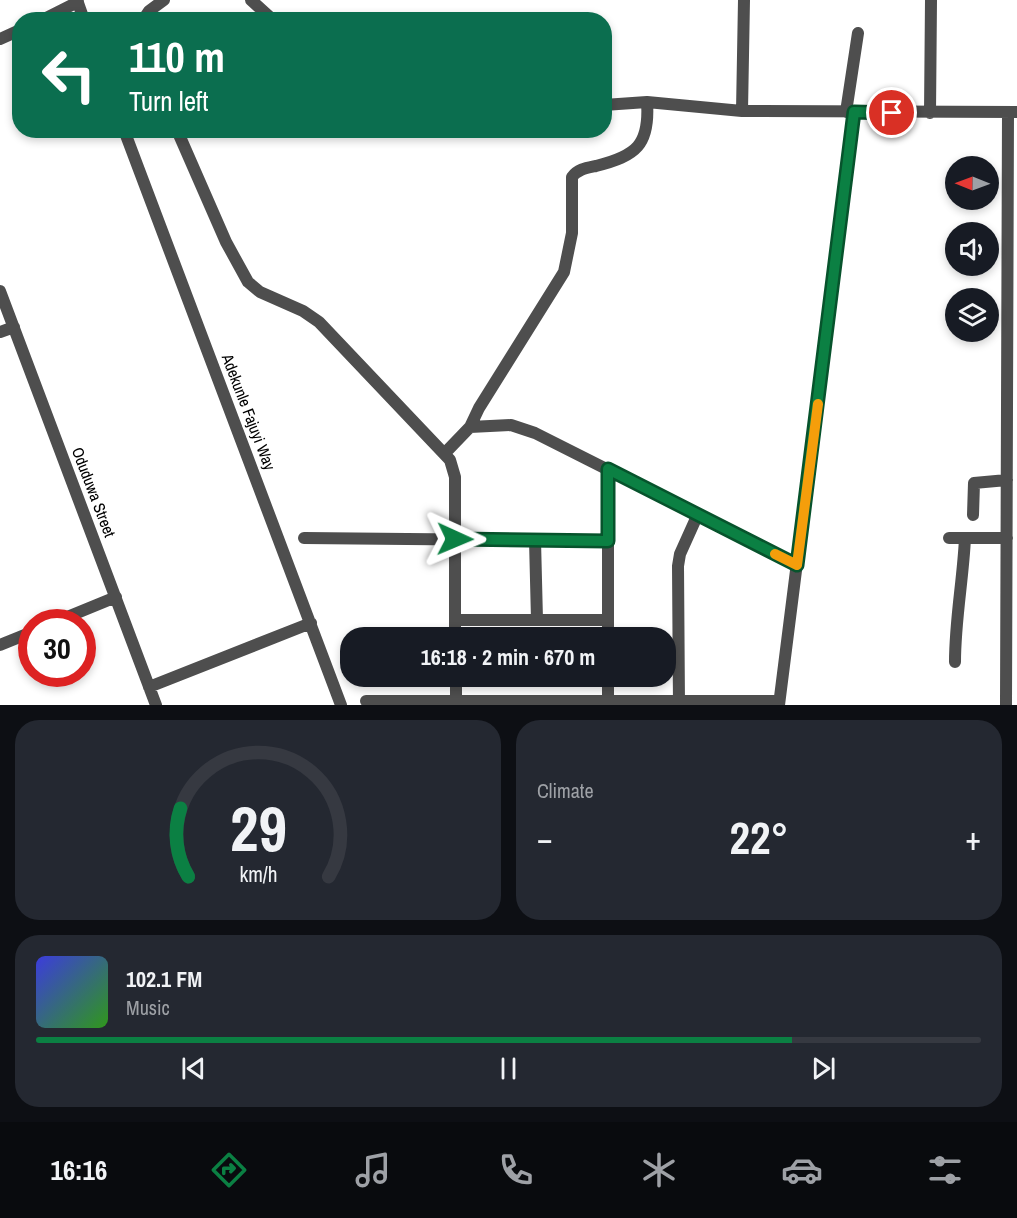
<!DOCTYPE html>
<html lang="en">
<head>
<meta charset="utf-8">
<style>
	body { margin:0; font-family:"Archivo Narrow",sans-serif; background:#242831; color:#f1f3f6; height:100vh; display:flex; flex-direction:column; font-size:22px; white-space:nowrap }
	* { box-sizing:border-box; margin:0 }
	p { font-size:20px; color:#9ea1a6 }
	.icon { flex:none; width:33px; height:33px; fill:none; stroke:currentColor; stroke-width:2; stroke-linecap:round; stroke-linejoin:round }
	.map { position:relative; height:705px; overflow:hidden }
	.side { display:flex; flex-direction:column; gap:15px; padding:15px; background:#0d0f14; flex:1 }
	.side>* { flex:none }
	.top-card { position:absolute; left:12px; top:12px; width:600px; height:126px; border-radius:24px; box-shadow:0 3px 9px #0003; background:#0b6e4f; color:#fff; overflow:hidden }
	.needle { width:39px; rotate:271deg }
	.fabs { position:absolute; left:945px; top:156px; display:grid; gap:12px }
	.fabs a { display:grid; place-items:center; width:54px; height:54px; border-radius:50%; background:#171b24; box-shadow:0 3px 9px #0003; font-size:30px }
	.speed { position:absolute; left:18px; top:609px; display:flex; gap:12px; font-size:30px; font-weight:700; text-align:center }
	.speed>* { display:grid; place-content:center; width:78px; height:78px; border-radius:50%; background:#171b24; box-shadow:0 3px 9px #0003; line-height:1 }
	.speed .limit { border:9px solid #d22; background:#fff; color:#111 }
	.pin { position:absolute; display:grid; place-items:center; width:51px; height:51px; color:#fff; margin:-26px; border:3px solid #fff; border-radius:50%; box-shadow:0 2px 6px #0007 }
	.me { position:absolute; width:66px; margin:-33px; rotate:91deg; stroke-linejoin:round; filter:drop-shadow(0 0 4px #0008) }
	.turn { display:flex; align-items:center; gap:21px; height:126px; padding:0 18px; font-size:27px }
	.turn .icon { width:78px; height:78px; stroke-width:2.5 }
	.turn b { display:block; font-size:42px; line-height:51px }
	.big { font-size:45px; font-weight:700; line-height:1.1 }
	.side .card { flex:1; display:flex; flex-direction:column; justify-content:center; gap:9px; min-width:0; padding:0 21px; border-radius:24px; background:#242831 }
	.side .dial { align-items:center; gap:0 }
	.dial svg { height:156px; overflow:visible; fill:none; stroke:#363941; stroke-width:7; stroke-linecap:round; text-anchor:middle }
	.dial text { fill:#f1f3f6; stroke:none }
	.song { display:flex; align-items:center; gap:18px }
	.cover { width:72px; height:72px; border-radius:9px; background:linear-gradient(135deg,hsl(240 70% 55%),hsl(110 70% 35%)) }
	.played { height:6px; border-radius:3px; background:linear-gradient(90deg,#0b8043 80%,#363941 80%) }
	.keys { display:flex; justify-content:space-around; direction:ltr }
	.heat { display:flex; justify-content:space-between; align-items:center; font-size:33px; direction:ltr }
	.side .tiles { flex:1; display:grid; gap:15px; grid-template-columns:1fr 1fr }
	.card:last-child { grid-column:span 2 }
	.trip { position:absolute; left:340px; top:627px; width:336px; height:60px; border-radius:24px; background:#171b24; box-shadow:0 3px 9px #0003; font-weight:700; line-height:60px; text-align:center }
	.dock { display:flex; height:96px; justify-content:space-around; align-items:center; background:#090b0e; color:#9ea1a6 }
	.dock .icon { width:42px; height:42px }
	.dock .active { color:#0b8043 }
	.dock b { font-size:27px; color:#f1f3f6 }
	.map>svg:first-child { display:block }
	.lines { fill:none; stroke-linecap:round; stroke-linejoin:round }
	.minor { stroke:#4e4e4e; stroke-width:12 }
	.route-casing { stroke:#07532c; stroke-width:15 }
	.route { stroke:#0b8043; stroke-width:10 }
	.slow { stroke:#f59e0b; stroke-width:10 }
	.labels { text-anchor:middle; dominant-baseline:central; stroke-width:4.5; stroke-linejoin:round; paint-order:stroke }
	.street-label { font-size:16px; fill:#000; stroke:#fff }
</style>
</head>
<body>
<div class="map">
<svg width="1017" height="705" viewBox="0 0 1017 705">
	<rect width="100%" height="100%" fill="#fff"/>
	<g class="lines">
		<path class="minor" d="M77 0 84 20
			M251 0 273 20
			M42 20 78 2
			M143 20 149 11 164 0
			M0 39 20 30
			M604 105 647 102 742 111 1017 112
			M742 111 744 0
			M846 112 858 33
			M930 113 931 0
			M124 130 341 705
			M177 130 226 242 248 282 260 292 303 311 319 322 450 460 455 477V638
			M0 291 156 705
			M0 332 14 327
			M470 427 479 408 564 272 572 233V177C578 169 586 168 596 166 636 156 650 145 647 102
			M445 453 470 427 511 425 535 433 797 565
			M973 515 974 483 1007 480
			M304 538 608 541
			M949 538H1007
			M535 540 537 620
			M455 620H608
			M55 622 116 597
			M608 638V469
			M0 645 32 632
			M955 662C955 620 963 580 965 538
			M456 676V705
			M149 687 311 623
			M366 701H779
			M608 705V676
			M679 705 678 566 680 554 698 514
			M779 705 854 112
			M1006 705 1008 112"/>
	</g>
	<g class="lines">
		<defs>
			<path id="route" d="M455 539 608 541V469L797 565 854 112 892 113"/>
		</defs>
		<use href="#route" class="route-casing"/>
		<use href="#route" class="route"/>
		<path class="slow" d="M775 554 797 565 818 404"/>
	</g>
	<g class="labels">
		<g class="street-label">
			<text transform="translate(249 412) rotate(69)">Adekunle Fajuyi Way</text>
			<text transform="translate(94 492) rotate(69)">Oduduwa Street</text>
		</g>
	</g>
</svg>
<div class="fabs">
<a><svg class="needle" viewBox="-14 -14 28 28"><path d="M0-13l5 13h-10z" fill="#e53935"/><path d="M0 13l5-13h-10z" fill="#9ea1a6"/></svg></a>
<a><svg class="icon" aria-label="sound" viewBox="0 0 24 24"><path d="M4 9h4l5-4v14l-5-4H4zM17 9q2 3 0 6"/></svg></a>
<a><svg class="icon" aria-label="layers" viewBox="0 0 24 24"><path d="M12 4l9 5-9 5-9-5zM3 14l9 5 9-5"/></svg></a>
</div>
<div class="speed"><div class="limit">30</div></div>
<div class="pin" style="left:892px;top:113px;background:#d93025"><svg class="icon" aria-label="arrive" viewBox="0 0 24 24"><path d="M6 21V4h12l-3 4 3 4H6"/></svg></div>
<svg class="me" style="left:455px;top:539px" viewBox="-20 -20 40 40"><path d="M0-17L14 15 0 8-14 15z" fill="#0b8043" stroke="#fff" stroke-width="4"/></svg>
<div class="trip">16:18 · 2 min · 670 m</div>
<div class="top-card">
<div class="turn"><svg class="icon" aria-label="left" viewBox="0 0 24 24"><path d="M17 20v-9H6M10 6l-5 5 5 5"/></svg><div><b>110 m</b>Turn left</div></div>
</div>
</div>
<section class="side">
<div class="tiles">
<div class="card dial"><svg viewBox="0 0 100 80">
<path d="M14 69A42 42 0 1 1 86 69"/>
<path d="M14 69A42 42 0 0 1 10 34" stroke="#0b8043"/>
<text x="50" y="56" font-size="32" font-weight="700">29</text>
<text x="50" y="72" font-size="11">km/h</text>
</svg></div>
<div class="card"><p>Climate</p>
<div class="heat"><a>−</a><b class="big">22°</b><a>+</a></div>
</div>
<div class="card">
<div class="song"><i class="cover"></i><div><b>102.1 FM</b><p>Music</p></div></div>
<div class="played"></div>
<div class="keys"><svg class="icon" aria-label="previous" viewBox="0 0 24 24"><path d="M18 5L8 12l10 7zM5 5v14"/></svg><svg class="icon" aria-label="pause" viewBox="0 0 24 24"><path d="M8 5v14M16 5v14"/></svg><svg class="icon" aria-label="next" viewBox="0 0 24 24"><path d="M6 5l10 7-10 7zM19 5v14"/></svg></div>
</div>
</div>
</section>
<nav class="dock">
<b>16:16</b>
<svg class="icon active" aria-label="directions" viewBox="0 0 24 24"><path d="M12 3l9 9-9 9-9-9zM9 14v-3h6M13 9l2 2-2 2"/></svg>
<svg class="icon" aria-label="music" viewBox="0 0 24 24"><path d="M9 18V5l10-2v13"/><circle cx="6" cy="18" r="3"/><circle cx="16" cy="16" r="3"/></svg>
<svg class="icon" aria-label="phone" viewBox="0 0 24 24"><path d="M5 4h4l2 5-3 2q2 4 5 5l2-3 5 2v4C11 20 4 13 5 4z"/></svg>
<svg class="icon" aria-label="climate" viewBox="0 0 24 24"><path d="M12 3v18M4 7l16 10M4 17L20 7"/></svg>
<svg class="icon" aria-label="car" viewBox="0 0 24 24"><path d="M5 17H2v-5l4-1 3-4h7l3 4 3 1v5h-3M9 17h6M6 11h13"/><circle cx="7" cy="17" r="2"/><circle cx="17" cy="17" r="2"/></svg>
<svg class="icon" aria-label="filters" viewBox="0 0 24 24"><path d="M4 7h16M4 17h16"/><circle cx="9" cy="7" r="2"/><circle cx="15" cy="17" r="2"/></svg>
</nav>
</body>
</html>
